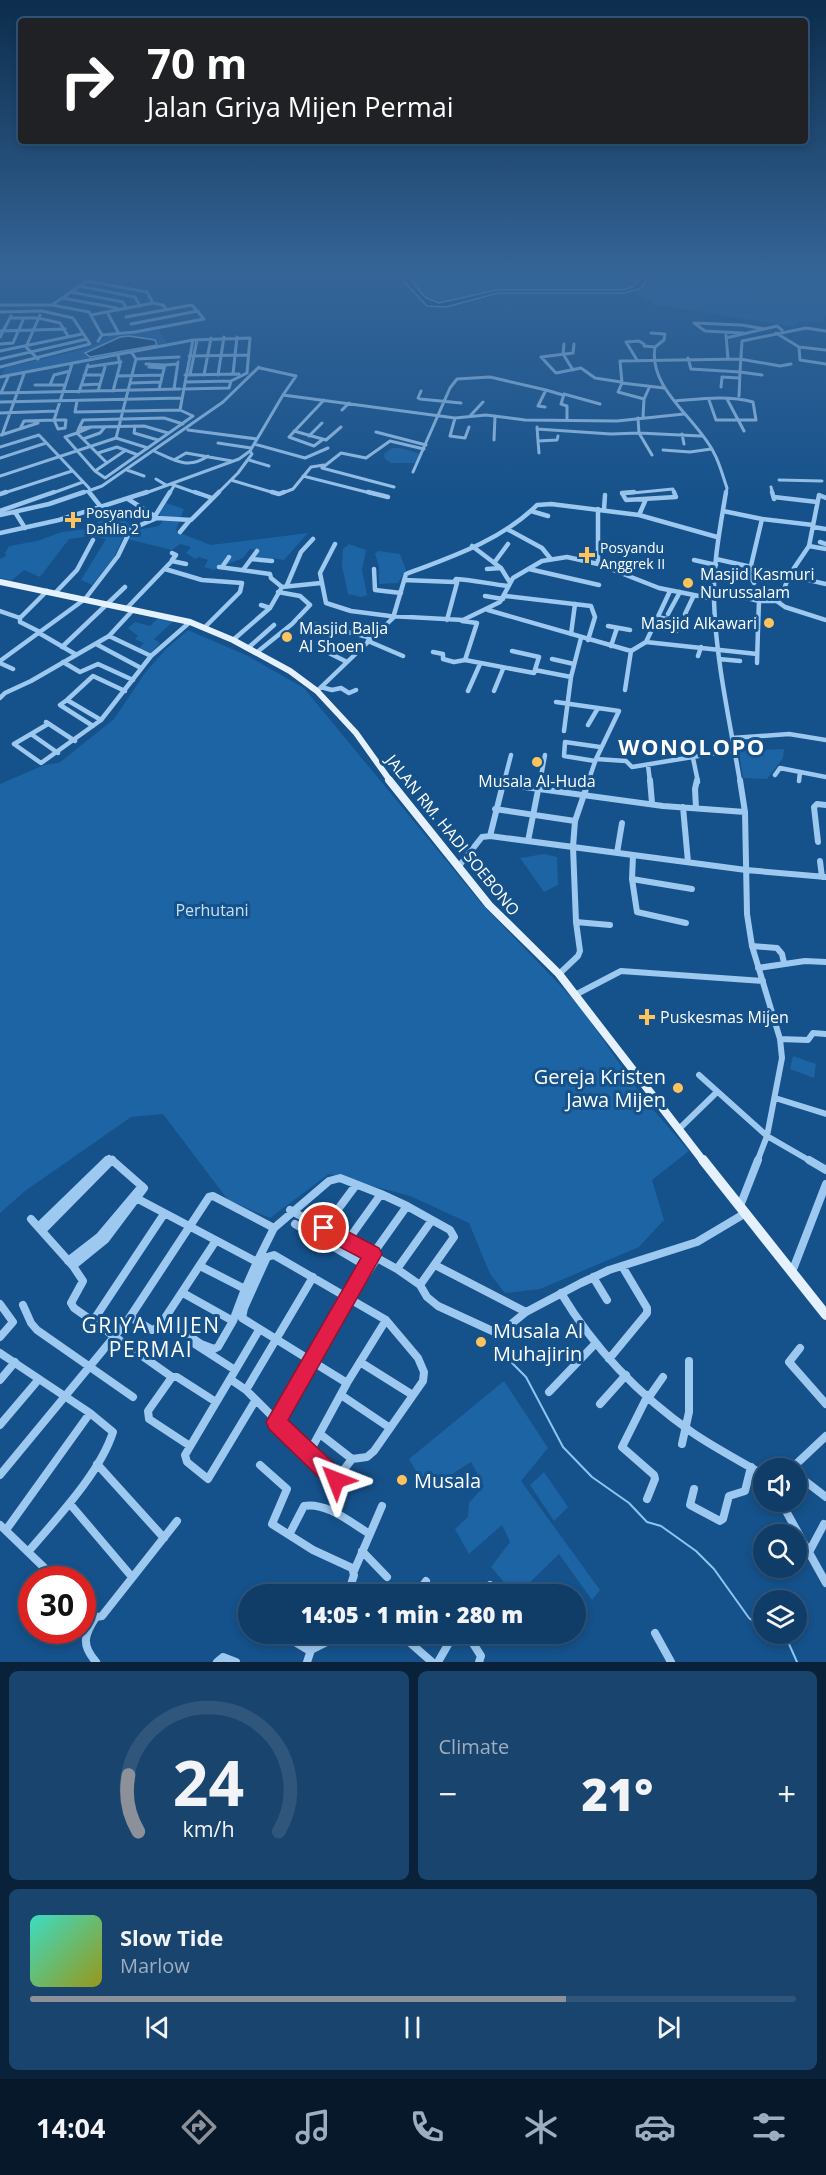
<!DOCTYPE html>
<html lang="en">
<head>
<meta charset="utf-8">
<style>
	body { margin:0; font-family:"Open Sans",sans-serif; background:#19446e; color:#f1f3f6; height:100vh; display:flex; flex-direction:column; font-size:22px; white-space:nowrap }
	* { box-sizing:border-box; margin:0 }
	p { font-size:20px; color:#9caec0 }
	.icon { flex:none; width:33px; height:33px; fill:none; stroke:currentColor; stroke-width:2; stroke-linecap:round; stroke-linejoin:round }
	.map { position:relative; height:1662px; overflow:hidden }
	.sheet { display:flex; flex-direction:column; gap:9px; padding:9px; background:#092239; flex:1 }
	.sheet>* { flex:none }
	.guide { position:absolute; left:18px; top:18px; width:790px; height:126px; border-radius:6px; box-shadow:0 3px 9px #0003,0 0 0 2px #30567c; background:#202124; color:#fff; overflow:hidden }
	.fabs { position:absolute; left:753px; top:1458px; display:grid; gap:12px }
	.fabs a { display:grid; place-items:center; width:54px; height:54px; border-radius:50%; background:#103d68; box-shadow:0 3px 9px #0003,0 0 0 2px #30567c; font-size:30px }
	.speed { position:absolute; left:18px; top:1566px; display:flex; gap:12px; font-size:30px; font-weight:700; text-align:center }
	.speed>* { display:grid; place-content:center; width:78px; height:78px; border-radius:50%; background:#103d68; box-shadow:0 3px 9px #0003,0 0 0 2px #30567c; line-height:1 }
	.speed .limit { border:9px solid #d22; background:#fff; color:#111 }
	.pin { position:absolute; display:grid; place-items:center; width:51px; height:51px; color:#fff; margin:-26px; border:3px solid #fff; border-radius:50%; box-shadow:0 2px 6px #0007 }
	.me { position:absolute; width:66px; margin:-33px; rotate:315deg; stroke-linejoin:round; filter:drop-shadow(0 0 4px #0008) }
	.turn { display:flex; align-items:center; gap:21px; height:126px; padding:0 30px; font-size:27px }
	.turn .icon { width:78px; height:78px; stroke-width:2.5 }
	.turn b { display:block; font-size:42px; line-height:51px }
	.big { font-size:45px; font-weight:800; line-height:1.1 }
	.sheet .tile { flex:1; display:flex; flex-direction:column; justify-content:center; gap:9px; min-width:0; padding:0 21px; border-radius:9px; background:#19446e }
	.sheet .dial { align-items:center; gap:0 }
	.dial svg { height:156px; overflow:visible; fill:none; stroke:#30567c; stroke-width:7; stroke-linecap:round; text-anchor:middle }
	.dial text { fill:#f1f3f6; stroke:none }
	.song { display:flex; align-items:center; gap:18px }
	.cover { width:72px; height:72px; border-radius:9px; background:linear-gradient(135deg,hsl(170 70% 55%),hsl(60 70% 35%)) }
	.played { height:6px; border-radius:3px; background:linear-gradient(90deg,#8c9099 70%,#30567c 70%) }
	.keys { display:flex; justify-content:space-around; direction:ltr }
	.heat { display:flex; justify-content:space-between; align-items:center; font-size:33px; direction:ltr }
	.sheet .tiles { flex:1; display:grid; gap:9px; grid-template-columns:1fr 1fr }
	.tile:last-child { grid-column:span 2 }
	.trip { position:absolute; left:238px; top:1584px; width:348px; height:60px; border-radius:30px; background:#103d68; box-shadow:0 3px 9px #0003,0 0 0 2px #30567c; font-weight:800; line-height:60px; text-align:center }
	.tab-bar { display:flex; height:96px; justify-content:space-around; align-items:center; background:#06182a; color:#9caec0 }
	.tab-bar .icon { width:42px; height:42px }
	.tab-bar .on { color:#8c9099 }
	.tab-bar b { font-size:27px; color:#f1f3f6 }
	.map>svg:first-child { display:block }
	.green { fill:#1d64a4 }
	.water { fill:#0d3b67; stroke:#8fc5f2; stroke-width:1.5 }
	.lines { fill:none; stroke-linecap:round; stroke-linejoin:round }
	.stream { stroke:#8fc5f2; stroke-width:2 }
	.minor-far3 { stroke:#9dc8ef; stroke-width:3 }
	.minor-far2 { stroke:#9dc8ef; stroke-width:4.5 }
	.minor-far1 { stroke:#9dc8ef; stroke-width:6 }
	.minor { stroke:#9dc8ef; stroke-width:8 }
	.major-far2 { stroke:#e5f1ff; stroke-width:6 }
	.major-far1 { stroke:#e5f1ff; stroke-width:8 }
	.major { stroke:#e5f1ff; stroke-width:10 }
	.route { fill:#e11d48; stroke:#92132f; stroke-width:1.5 }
	.poi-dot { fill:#ffc35b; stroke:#15518a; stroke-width:2 }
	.labels { text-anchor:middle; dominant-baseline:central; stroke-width:6; stroke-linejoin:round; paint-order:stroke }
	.far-poi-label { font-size:14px; fill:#fff; stroke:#15518a; text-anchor:start }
	.poi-label { font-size:16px; fill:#fff; stroke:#15518a; text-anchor:start }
	.street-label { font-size:16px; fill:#fff; stroke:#15518a }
	.park-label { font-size:16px; fill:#c3e1fb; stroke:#15518a }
	.near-poi-label { font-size:20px; fill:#fff; stroke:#15518a; text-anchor:start }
	.near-neighbourhood-label { font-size:21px; letter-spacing:1.5px; fill:#fff; stroke:#15518a }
	.district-label { font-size:22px; font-weight:bold; letter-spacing:1.5px; fill:#fff; stroke:#15518a }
</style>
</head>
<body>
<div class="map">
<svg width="826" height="1662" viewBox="0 0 826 1662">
	<rect width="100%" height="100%" fill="#15518a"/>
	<path class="green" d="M405 274H642C637 285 633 288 622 290H497L439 303 426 298Z
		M649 274H705L756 280H762L768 274H826V315L822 322 798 321 795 327 653 304 633 291 645 284Z
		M159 330 168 344 1 377 5 368 89 348 112 334Z
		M392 448H400L420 454 415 463H391L385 459 384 454Z
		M166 503 184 509 176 530 177 532 211 545 308 533 284 560 269 558 261 563 251 560 258 550 250 549 243 558 214 570 204 567 208 560 199 557 195 559 186 553 191 547 180 544 172 550 123 538 113 559 92 585 81 580 106 539 91 536 69 539 40 577 24 570 11 581 0 578V559L6 556 5 553 9 546 37 541 62 532 86 529 111 515 120 516 136 530 159 526 164 519 159 514Z
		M349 544 366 550 362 570 367 595 361 597 348 594 342 566 343 549Z
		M378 551 400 554 406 570 398 583 379 584V566L375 554Z
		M159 617 175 620 154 639 160 643 151 653 139 648 144 643 135 639 138 636 128 628 135 622 150 626Z
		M188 630 248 656 304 688 482 904 579 1005 644 1099 689 1151 652 1180 664 1220 639 1247 540 1289 505 1293 490 1274 469 1223 410 1196 329 1174 270 1218 228 1200 163 1114 131 1117 25 1191 0 1213V784L44 765 59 763 114 719 145 673 166 649Z
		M784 749 783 758 767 779 743 778 739 751Z
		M544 854 557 857 558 885 544 892 520 858Z
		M793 1056 816 1064 814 1078 790 1069Z
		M504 1381 548 1448 521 1481 600 1590 592 1600 559 1554 518 1594H514L491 1567 510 1542 502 1525 469 1554 455 1529 468 1517 469 1503 484 1486 471 1462 427 1490 409 1459Z
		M544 1472 568 1507 554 1521 530 1485Z"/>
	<path class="water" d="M397 274H405L426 298 439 303 497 290H622C633 288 637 285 642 274L650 275 641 288 625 293H498L446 307 427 306Z
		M129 336 155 340 157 345 90 357 85 353 120 337Z"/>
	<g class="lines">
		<path class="stream" d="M504 1355 526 1377 563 1447 592 1477 629 1503 647 1522 661 1526 696 1551 714 1569 749 1618 764 1629
			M771 1634 789 1644 797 1662"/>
		<path class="minor-far3" d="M79 286 135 297 140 306
			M71 292 123 302 126 308
			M62 298 117 308
			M0 305H52L89 312 102 335 98 341
			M52 305 87 281 147 292 153 303
			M0 312 42 311 73 318 90 344 0 367
			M107 312 118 332
			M91 315 153 303 163 305 166 309
			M10 318H38L60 323 68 336
			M131 324 198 311
			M0 331 65 329
			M651 333 665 334 664 340 655 347
			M743 333 705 331 694 323 741 325 765 329
			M776 333 799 347 800 360 826 364
			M102 335 135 332 204 319 192 305 126 317
			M726 335 728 359
			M0 337 11 316
			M726 338 777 326 782 330
			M0 344 13 343 24 318
			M564 344 563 354 573 370
			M574 344 573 353 541 357 556 373 581 368 595 378 621 382
			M644 346 655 347C648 389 697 418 714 453 720 464 723 477 727 488L726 494
			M799 347 826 350
			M0 351 82 334
			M189 356 248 355
			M688 358 691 369 740 372 742 341 806 328 826 331
			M0 359 87 339
			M38 359 26 347 40 315
			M136 359 179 357
			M637 360 626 342 639 341 644 344
			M146 364 165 365
			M150 364 149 367 163 368
			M87 367 121 362
			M260 368 296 376 283 395
			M233 374 237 337
			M84 375H102
			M185 375 239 374
			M190 375 197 340
			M204 375 211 338
			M218 375 224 337
			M117 376 162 375
			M0 377 193 340
			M185 382 231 381 247 373
			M131 383 161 382
			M622 383 664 388
			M35 385H65
			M50 385 54 375 70 371
			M81 385 99 384
			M721 387 722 377 739 378
			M159 389 165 365 177 364
			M174 389 178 362
			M183 389 229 388 231 381
			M546 390 563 395
			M98 391 105 367
			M113 391 120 365 118 355
			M421 391 418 398 420 399 461 403
			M79 392 88 365
			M0 393 180 389
			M1 393 8 377
			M739 396 740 372 762 375
			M644 399 618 392 622 383 620 361 740 359 780 366 791 364
			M727 399 744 431
			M77 401 75 412 180 410
			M675 401C700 399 728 395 753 402L756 420H716L709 400
			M0 402 182 398
			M342 410 349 403
			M0 413 57 411
			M193 416 180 410 193 340 250 338 247 373
			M470 416 483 402
			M643 417 644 399 649 388
			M455 418 450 436 465 438 469 427
			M638 418 639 433 652 455
			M567 419V406L561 404 564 394 600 404
			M54 420 72 364
			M54 420H66L65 428 58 429Z
			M135 426 134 433 158 440
			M91 427 144 426 168 433
			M91 427 77 433 79 428Z
			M537 427 538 441 557 440 558 436
			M79 428 83 420 164 418 183 424
			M20 429 24 421 54 420
			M537 429 611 434 639 433
			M188 430 257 439
			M294 431 326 440 341 427
			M376 432 426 445
			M639 433 701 436
			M682 434 684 444
			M1 435 38 423
			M2 435 24 374
			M309 436 322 423
			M116 438 136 359 132 353
			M116 438 148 448
			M83 439 100 433 105 427
			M322 440 314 446 289 437 324 400
			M494 440 495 416
			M538 441 539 453
			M218 443 251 448
			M254 444 305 458 328 448
			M0 447 39 435 89 488 90 494
			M663 450 690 452 711 449
			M154 451C174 460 188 470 208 456
			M98 453 117 447 138 455
			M0 458 46 443
			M174 460 186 453 232 461
			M249 460 269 466
			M107 463 77 433 65 437 95 471 105 478 193 416
			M127 470 144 476
			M95 471 126 450
			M413 472 450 388 457 379 490 377 546 390 538 406 545 407
			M0 476 116 438
			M303 476 374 494
			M156 479 166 485
			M231 480 278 494
			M779 480 822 481
			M171 484 199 494
			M394 487 322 468 341 453 366 458 390 441 424 449
			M771 487 773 494
			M1 494 72 471
			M50 494 83 482
			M80 494 102 486 223 402 259 367
			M143 494 239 459 250 451 283 395 455 418 486 415 525 420 617 421 684 414
			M169 494 174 486
			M217 494 238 473 252 454 250 451
			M280 494 293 489 311 467 324 465
			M622 494 673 489 675 494"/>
		<path class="minor-far2" d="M89 492 101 507
			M195 492 212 498
			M272 492 279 494 284 492
			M368 492 388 497
			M634 492 622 493 626 500 676 497 674 492
			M726 492C720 528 713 564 714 601 716 662 730 722 740 782
			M772 492 774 499
			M0 494 6 492
			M774 497 817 502
			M128 499 156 517
			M598 509V564
			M604 510 605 495
			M0 511 54 492
			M531 511 548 516
			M723 511 762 519 813 525
			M15 512 25 528
			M0 515 49 504 84 492
			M639 515 646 499
			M155 516 170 492
			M813 527 826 529
			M507 529 542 548 550 558
			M180 532 190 520
			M0 533 59 520 147 492
			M820 542 826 544
			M335 544 320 573 326 603 351 611 390 616 463 620 500 602 513 578 542 561 567 557 598 564 659 588 714 599
			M472 546 501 568 509 581
			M809 546 826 549
			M172 553 176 555 172 560
			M251 559 272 561
			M716 559 826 584
			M694 560 716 565
			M494 563 508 544
			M219 567 270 574 271 578 282 587
			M222 567 229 557
			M165 569 202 580 242 583 240 592 204 628
			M374 569 375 590 401 593
			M487 569 501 568
			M529 569 599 585
			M243 570 257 551
			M404 580 454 582 456 579C474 580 490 584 508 586
			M754 583 749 574 762 519
			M287 585 301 552 313 539
			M715 590 759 601H779L790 574 809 546 819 495 826 498
			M56 592 77 570 93 540
			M485 596 503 599
			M505 596 591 606 595 617 588 640
			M778 602 785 607 826 620
			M261 605 270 608
			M126 609 172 561 186 564
			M488 610 631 651 646 642 670 591
			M0 611 20 618V622L40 632
			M668 614 680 592
			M685 614 694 595
			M657 617 682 622
			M20 618 47 591
			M447 620 457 583
			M462 621 477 623 465 660 534 673 539 657 512 651
			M314 624 372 638
			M716 624 758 629 759 601
			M608 626 630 630
			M653 627 676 631
			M39 633 75 654
			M571 634 575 604
			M109 636 151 656
			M233 640 270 608 282 587 321 583
			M368 641 403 656
			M646 642 757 654
			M96 644 141 668
			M611 646 617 628
			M62 647 125 587
			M248 648 274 625
			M433 652 443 654V659L454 662 465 660
			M256 653 292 624 310 605 300 596 278 592
			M329 653 347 662
			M698 656 701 647
			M552 659 574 664
			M719 659 740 661
			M0 661 85 599 118 556 131 529 157 518 191 520 219 492
			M63 662 80 672 98 664 133 680
			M0 663 13 669
			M757 663 758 629
			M535 670 571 677
			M321 687 332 690 341 688 349 693 356 690
			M625 690 631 651
			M317 691 393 618 406 574C451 557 502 540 537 505L551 504 639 515 717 537
			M468 691 480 664
			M494 691 503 669
			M0 698 5 693 31 681 109 636 133 610
			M67 700 60 705 93 726
			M556 702 619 711 596 759 588 782
			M101 720 67 700 93 676 125 691
			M46 722 75 741
			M48 724 14 744 41 763 101 720 151 656 190 622
			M588 725 598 708
			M564 731 571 677 581 638
			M31 734 58 753
			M732 738 789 734 826 740
			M693 758 698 782
			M596 759 626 761 632 767 735 750
			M595 761 564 756 565 742 600 747
			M648 765 650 782
			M775 775 780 768 826 777
			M799 781 800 772
			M504 782 511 755
			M540 782 545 755"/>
		<path class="minor-far1" d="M650 780 652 803
			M740 780 745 812 747 914 752 946 780 1039 782 1058 767 1136 757 1162
			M503 784 663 806 745 812
			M683 807 688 862
			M696 808 695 789 697 780
			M495 809 575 821
			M490 836 504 780
			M528 841 540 780
			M818 842 814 807 817 804 826 805
			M617 853 622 823
			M820 861 822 877
			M459 866 482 837 490 836 746 870 826 877
			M632 879 633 856
			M576 922 610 925
			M686 923 637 912 632 879 692 889
			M752 946 777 948 782 954 784 963
			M758 968 805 961 826 962
			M559 974 578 956 580 951 576 922 573 847 575 821 589 780
			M575 995 621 971 763 981
			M780 1039 808 1040 813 1033 826 1034
			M699 1075 767 1136 812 1162
			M775 1098 826 1114
			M679 1129 717 1092
			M105 1162 109 1158 113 1162
			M110 1162 113 1159"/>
		<path class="minor" d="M809 1160 826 1170
			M138 1199 257 1262 274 1228 329 1181 340 1178 381 1194 348 1240
			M740 1206 758 1160
			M290 1210 397 1269 420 1285 427 1297 438 1306 499 1334 526 1312 581 1283 609 1270 697 1242 744 1214
			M31 1219 73 1266 83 1281 71 1303 74 1308 172 1377
			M295 1224 366 1266
			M38 1227 107 1160
			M324 1228 356 1185
			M42 1231 112 1160
			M68 1261 99 1237 142 1186
			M435 1265 526 1312
			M73 1266 105 1240 144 1188 112 1160
			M200 1266 245 1289 257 1262
			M397 1269 432 1220 407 1206
			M792 1272 826 1184
			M593 1277 607 1300
			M420 1285 454 1237 450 1230 432 1220
			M183 1293 233 1321 245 1289
			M561 1293C594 1348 640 1396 693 1433 715 1448 740 1461 764 1475
			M0 1304 13 1322 0 1337
			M23 1305 31 1323 37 1330 133 1397
			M130 1317 152 1330 159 1327 215 1242
			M165 1319 201 1344 214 1349 218 1347 233 1321
			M93 1321 164 1214
			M190 1341 235 1370
			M800 1348 789 1362 826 1404
			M0 1353 90 1413 113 1432C100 1473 56 1519 28 1552
			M609 1359 647 1313V1308L622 1266
			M360 1362 411 1394
			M230 1379 246 1390 313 1277
			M0 1380 15 1362
			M246 1390 344 1488
			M549 1392 595 1344
			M341 1395 390 1428
			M649 1397 663 1377
			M255 1401 208 1479 187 1462 185 1455 259 1330
			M600 1404 626 1375
			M276 1422 365 1265 407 1206 381 1194
			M0 1425 39 1379
			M280 1425 351 1298 377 1258
			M320 1434 352 1459
			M682 1444 689 1412V1361
			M190 1446 149 1419 148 1411 172 1377H177L216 1402
			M309 1453 347 1383 386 1320
			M97 1464 164 1538
			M260 1465 287 1489 272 1524 313 1550 352 1568 354 1575 348 1594
			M792 1468 826 1436
			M796 1474 826 1497
			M0 1475 128 1320 209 1197 213 1196 274 1228
			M336 1480 352 1459 367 1457 374 1451 423 1381 424 1372 418 1358 386 1320 274 1255 267 1257 244 1308 242 1318 347 1383
			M694 1489 690 1505 720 1521 723 1519 729 1496 745 1491 751 1467
			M647 1499 655 1479 654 1475 622 1447 648 1395
			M781 1502 826 1583
			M70 1504 132 1577
			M0 1525 57 1580
			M6 1530 90 1413
			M370 1534 382 1506
			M289 1535 304 1506C327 1502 351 1523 370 1534L354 1571
			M362 1551 387 1577
			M808 1554 824 1524
			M417 1594 426 1581
			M483 1594 490 1585
			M82 1603 96 1617 102 1616 177 1521
			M96 1617C84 1635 81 1645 96 1662
			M655 1633 671 1662
			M400 1634 432 1662
			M467 1634 481 1656 479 1662
			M285 1636 310 1651
			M217 1662 223 1657 236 1662
			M307 1662 311 1650 327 1642 334 1634
			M438 1662 454 1634"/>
		<path class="major-far2" d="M0 582 190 622 233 640 290 671 317 691 356 733 391 782"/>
		<path class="major-far1" d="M389 780 489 905 559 974 704 1162"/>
		<path class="major" d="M703 1160 826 1315"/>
	</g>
	<linearGradient id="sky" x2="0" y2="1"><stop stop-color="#0c2d4c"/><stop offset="0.54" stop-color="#356598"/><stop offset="1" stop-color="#356598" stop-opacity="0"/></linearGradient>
	<rect width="826" height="507" fill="url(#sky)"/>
	<path class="route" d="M324 1219 379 1248 382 1254 288 1420 344 1473 347 1480 344 1487 336 1490 329 1487 269 1429 266 1422 361 1258 317 1235 315 1228 317 1222Z"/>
	<g class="poi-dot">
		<path d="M70 511h6v6h6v6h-6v6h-6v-6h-6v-6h6z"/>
		<path d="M584 546h6v6h6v6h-6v6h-6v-6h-6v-6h6z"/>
		<circle cx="688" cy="583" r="6"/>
		<circle cx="769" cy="623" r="6"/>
		<circle cx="287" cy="637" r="6"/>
		<circle cx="537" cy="762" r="6"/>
		<path d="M644 1008h6v6h6v6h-6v6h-6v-6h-6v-6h6z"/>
		<circle cx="678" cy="1088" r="6"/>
		<circle cx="481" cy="1342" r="6"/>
		<circle cx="402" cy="1480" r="6"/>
	</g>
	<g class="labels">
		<g class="far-poi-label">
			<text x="86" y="512">Posyandu<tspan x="86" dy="16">Dahlia 2</tspan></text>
			<text x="600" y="547">Posyandu<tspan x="600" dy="16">Anggrek II</tspan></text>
		</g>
		<g class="poi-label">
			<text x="700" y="574">Masjid Kasmuri<tspan x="700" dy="18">Nurussalam</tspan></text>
			<text x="757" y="623" text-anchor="end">Masjid Alkawari</text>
			<text x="299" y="628">Masjid Balja<tspan x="299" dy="18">Al Shoen</tspan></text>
			<text x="537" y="781" text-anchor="middle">Musala Al-Huda</text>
			<text x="660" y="1017">Puskesmas Mijen</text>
		</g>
		<g class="street-label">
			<text transform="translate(453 835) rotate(51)">JALAN RM. HADI SOEBONO</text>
		</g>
		<g class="park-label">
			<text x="212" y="910">Perhutani</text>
		</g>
		<g class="near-poi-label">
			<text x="666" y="1076" text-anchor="end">Gereja Kristen<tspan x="666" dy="23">Jawa Mijen</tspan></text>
			<text x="493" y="1330">Musala Al<tspan x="493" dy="23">Muhajirin</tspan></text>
			<text x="414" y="1480">Musala</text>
		</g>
		<g class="near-neighbourhood-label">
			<text x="151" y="1325">GRIYA MIJEN<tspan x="151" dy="24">PERMAI</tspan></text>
		</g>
		<g class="district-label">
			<text x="692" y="746">WONOLOPO</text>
		</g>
	</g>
</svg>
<div class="fabs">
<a><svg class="icon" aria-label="sound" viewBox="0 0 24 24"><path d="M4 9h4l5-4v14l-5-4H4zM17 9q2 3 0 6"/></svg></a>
<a><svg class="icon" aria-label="search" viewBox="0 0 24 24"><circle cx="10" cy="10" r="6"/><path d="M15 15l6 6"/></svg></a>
<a><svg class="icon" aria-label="layers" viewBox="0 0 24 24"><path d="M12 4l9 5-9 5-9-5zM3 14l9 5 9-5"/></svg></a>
</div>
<div class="speed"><div class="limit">30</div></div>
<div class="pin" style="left:324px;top:1228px;background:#d93025"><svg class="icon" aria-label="arrive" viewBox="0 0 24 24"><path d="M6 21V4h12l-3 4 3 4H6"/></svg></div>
<svg class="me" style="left:336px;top:1480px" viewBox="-20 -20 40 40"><path d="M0-17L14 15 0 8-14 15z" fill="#e11d48" stroke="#fff" stroke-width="4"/></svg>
<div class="trip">14:05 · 1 min · 280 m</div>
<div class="guide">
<div class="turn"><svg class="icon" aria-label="right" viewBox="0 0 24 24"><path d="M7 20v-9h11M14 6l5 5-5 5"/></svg><div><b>70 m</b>Jalan Griya Mijen Permai</div></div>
</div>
</div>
<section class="sheet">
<div class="tiles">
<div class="tile dial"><svg viewBox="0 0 100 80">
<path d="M14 69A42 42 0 1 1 86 69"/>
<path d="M14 69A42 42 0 0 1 9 40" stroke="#8c9099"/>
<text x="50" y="56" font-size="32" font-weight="700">24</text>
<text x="50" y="72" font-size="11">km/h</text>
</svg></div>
<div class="tile"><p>Climate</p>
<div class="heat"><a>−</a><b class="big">21°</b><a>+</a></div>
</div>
<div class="tile">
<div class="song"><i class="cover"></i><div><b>Slow Tide</b><p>Marlow</p></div></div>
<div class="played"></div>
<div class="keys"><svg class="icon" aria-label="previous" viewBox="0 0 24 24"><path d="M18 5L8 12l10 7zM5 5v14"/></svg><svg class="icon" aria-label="pause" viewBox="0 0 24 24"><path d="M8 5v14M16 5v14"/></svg><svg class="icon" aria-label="next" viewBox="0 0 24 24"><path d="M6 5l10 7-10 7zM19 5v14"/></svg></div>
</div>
</div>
</section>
<nav class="tab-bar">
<b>14:04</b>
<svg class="icon on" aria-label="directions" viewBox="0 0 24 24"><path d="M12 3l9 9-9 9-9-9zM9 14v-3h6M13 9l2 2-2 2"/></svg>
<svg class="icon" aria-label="music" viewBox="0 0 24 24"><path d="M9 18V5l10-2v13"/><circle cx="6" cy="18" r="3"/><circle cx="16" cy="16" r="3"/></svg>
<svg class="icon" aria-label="phone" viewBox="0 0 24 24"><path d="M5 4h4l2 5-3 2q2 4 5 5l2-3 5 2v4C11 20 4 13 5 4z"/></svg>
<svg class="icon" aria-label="climate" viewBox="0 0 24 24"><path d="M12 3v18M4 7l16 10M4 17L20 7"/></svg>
<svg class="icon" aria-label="car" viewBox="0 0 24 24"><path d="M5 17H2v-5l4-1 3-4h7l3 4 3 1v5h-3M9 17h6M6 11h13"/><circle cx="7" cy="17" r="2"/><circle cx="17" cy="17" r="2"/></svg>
<svg class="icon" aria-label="filters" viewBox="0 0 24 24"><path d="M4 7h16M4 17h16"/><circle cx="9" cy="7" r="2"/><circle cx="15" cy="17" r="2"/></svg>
</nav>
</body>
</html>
